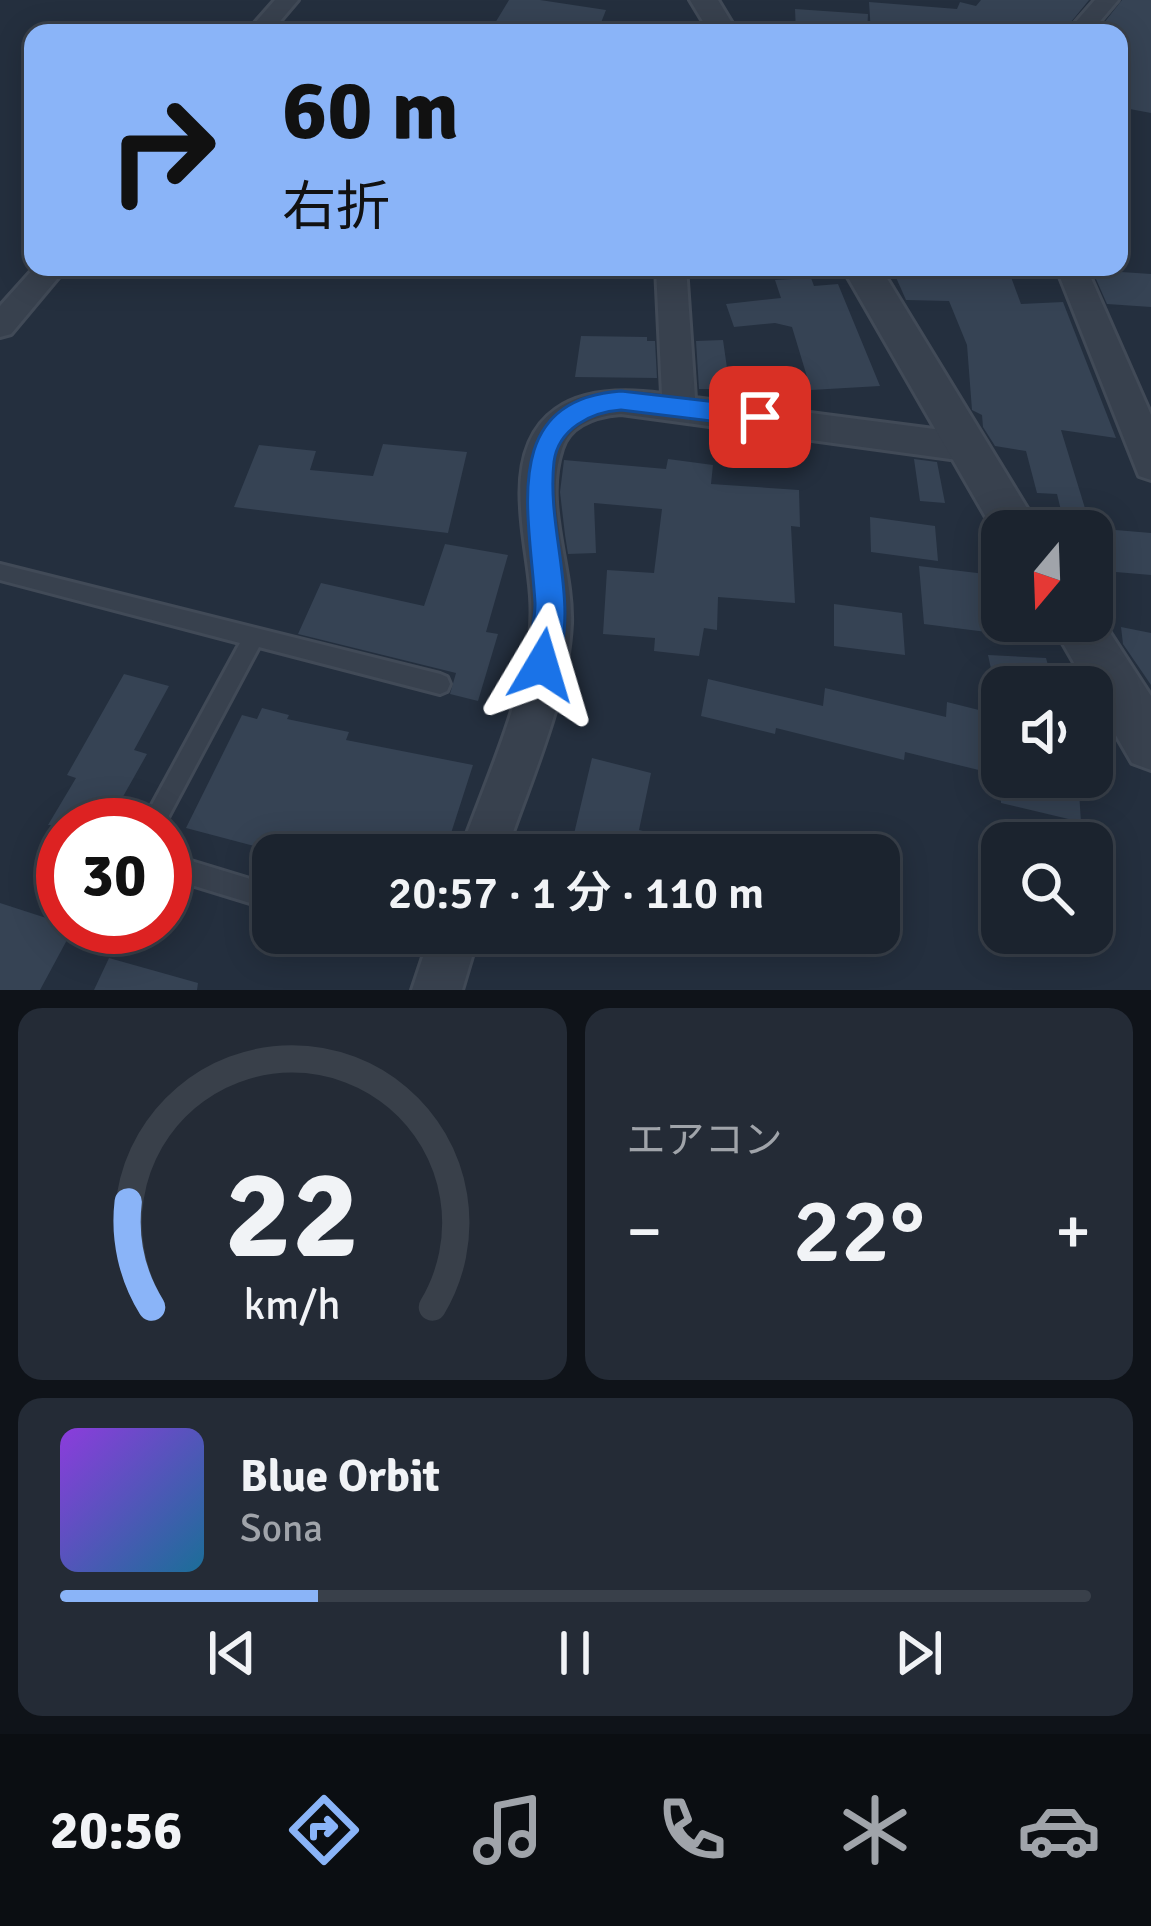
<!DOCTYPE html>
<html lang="ja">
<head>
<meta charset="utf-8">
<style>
	body { margin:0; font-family:Signika,"Noto Sans JP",sans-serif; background:#242b36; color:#f1f3f6; height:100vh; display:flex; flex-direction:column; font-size:45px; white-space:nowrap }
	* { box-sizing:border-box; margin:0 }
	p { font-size:39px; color:#a0a4aa }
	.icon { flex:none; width:66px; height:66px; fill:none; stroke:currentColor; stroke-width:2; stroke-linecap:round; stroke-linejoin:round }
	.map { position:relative; height:990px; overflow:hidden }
	.panel { display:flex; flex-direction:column; gap:18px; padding:18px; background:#0f1319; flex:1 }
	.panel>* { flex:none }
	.hud { position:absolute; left:24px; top:24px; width:1104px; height:252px; border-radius:24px; box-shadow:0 6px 30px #0003,0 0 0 3px #39404a; background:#8ab4f8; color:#111; overflow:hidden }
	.needle { width:78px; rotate:199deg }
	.controls { position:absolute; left:981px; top:510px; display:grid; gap:24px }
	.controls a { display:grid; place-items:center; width:132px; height:132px; border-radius:24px; background:#1b232e; box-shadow:0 6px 30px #0003,0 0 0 3px #39404a; font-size:60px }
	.speed { position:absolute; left:36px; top:798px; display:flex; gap:24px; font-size:60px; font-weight:700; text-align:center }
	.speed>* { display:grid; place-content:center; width:156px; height:156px; border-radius:50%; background:#1b232e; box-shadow:0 6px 30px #0003,0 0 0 3px #39404a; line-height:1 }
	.speed .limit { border:18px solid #d22; background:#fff; color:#111 }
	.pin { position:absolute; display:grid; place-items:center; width:102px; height:102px; color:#fff; margin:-51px; border-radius:24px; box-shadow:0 6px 18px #0006 }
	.me { position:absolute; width:132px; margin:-66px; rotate:7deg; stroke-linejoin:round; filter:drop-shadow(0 0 9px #0008) }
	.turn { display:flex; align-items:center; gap:42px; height:252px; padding:0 60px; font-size:54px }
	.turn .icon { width:156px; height:156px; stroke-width:2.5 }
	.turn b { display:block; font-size:84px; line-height:102px }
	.big { font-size:90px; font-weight:600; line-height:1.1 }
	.panel .widget { flex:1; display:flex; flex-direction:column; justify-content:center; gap:18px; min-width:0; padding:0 42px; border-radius:24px; background:#242b36 }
	.panel .dial { align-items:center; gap:0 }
	.dial svg { height:312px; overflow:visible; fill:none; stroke:#39404a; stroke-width:7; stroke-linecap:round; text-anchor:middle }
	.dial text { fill:#f1f3f6; stroke:none }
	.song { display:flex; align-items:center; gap:36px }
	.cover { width:144px; height:144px; border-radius:18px; background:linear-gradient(135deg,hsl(270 70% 55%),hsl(200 70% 35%)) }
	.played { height:12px; border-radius:6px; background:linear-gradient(90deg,#8ab4f8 25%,#39404a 25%) }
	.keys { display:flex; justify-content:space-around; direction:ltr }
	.heat { display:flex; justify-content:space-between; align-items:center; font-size:66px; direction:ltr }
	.panel .tiles { flex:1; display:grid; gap:18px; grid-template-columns:1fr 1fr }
	.widget:last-child { grid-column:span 2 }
	.trip { position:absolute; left:252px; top:834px; width:648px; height:120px; border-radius:24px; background:#1b232e; box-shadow:0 6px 30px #0003,0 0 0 3px #39404a; font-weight:600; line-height:120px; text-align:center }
	.tabs { display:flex; height:192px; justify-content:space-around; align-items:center; background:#0b0e12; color:#a0a4aa }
	.tabs .icon { width:84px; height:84px }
	.tabs .selected { color:#8ab4f8 }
	.tabs b { font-size:54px; color:#f1f3f6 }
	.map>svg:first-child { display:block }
	.building { fill:#364354 }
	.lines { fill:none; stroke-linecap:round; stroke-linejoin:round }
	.service-casing { stroke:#414a57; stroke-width:6 }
	.minor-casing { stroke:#414a57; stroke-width:6 }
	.tertiary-casing { stroke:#414a57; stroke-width:6 }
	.service { fill:#38414e; fill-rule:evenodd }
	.minor { fill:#38414e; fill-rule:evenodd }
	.tertiary { fill:#38414e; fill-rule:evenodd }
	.route { fill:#1a73e8; stroke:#114b97; stroke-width:3 }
</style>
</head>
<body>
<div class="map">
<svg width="1151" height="990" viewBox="0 0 1151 990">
	<rect width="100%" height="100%" fill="#242f3e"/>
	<path class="building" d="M509 0H540L606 10 597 33H489Z
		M981 0H1089L1062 33H871L869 2 957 9 960 2 976 6Z
		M1122 0H1151V113L1119 107V33H1096Z
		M795 9 868 14 867 33H796Z
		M1092 270 1151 274V307L1107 304Z
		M894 273 1011 277 1021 304 1063 302 1116 438 1061 430 1092 531H1066L1057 494 1037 493 1026 451 995 446 983 427 982 415 972 410 967 345 949 301 906 300Z
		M811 278 814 286 838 284 880 386 811 390 792 327 775 323 734 327 726 304 781 298 775 280Z
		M581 336 647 337V341H655L657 378 575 377Z
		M723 340 730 389H699L696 341Z
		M383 444 467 452 448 533 234 507 259 445 316 451 310 470 373 476Z
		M668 459 713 465 711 484 799 490 800 527 791 526 795 603 718 597 717 630 704 628 699 656 654 651 655 638 603 634 607 570 654 573 662 509 594 503 596 553 568 554 565 535 560 492 564 460 666 469Z
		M914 459 937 462 945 503 920 501Z
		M870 517 935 526 938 561 871 552Z
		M1092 528 1151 533V575L1092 570Z
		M445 544 508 555 486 632 498 634 478 701 450 694 456 673 298 634 321 583 424 606Z
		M919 566 1002 576V634L924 624Z
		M834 604 902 613 905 655 834 646Z
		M1121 627 1151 633V685L1123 644Z
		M988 655 1046 658 1054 687H995Z
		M124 674 169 686 134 750 147 754 107 825H48L76 778 67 775Z
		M708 679 823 706 825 688 946 717 947 702 991 713V773L905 752 904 760 776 728 775 734 701 716Z
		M262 708 289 715 287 719 349 732 346 740 473 765 444 855H348L349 851 295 839 288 855 186 828 242 715 257 719Z
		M592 758 651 773 639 830 651 833 646 855H569Z
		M1001 777H1078L1081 822 1001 803Z
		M0 903 74 927 40 990H0Z
		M109 958 198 983 197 990H94Z"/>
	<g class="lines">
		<defs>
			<path id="service" d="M0 564 440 674 447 677 450 684 447 691 440 694 259 647 164 825H141L240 643 0 580Z
				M165 853 273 886V910L165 877Z
				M377 933H429L458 942 461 951 458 960 449 963 380 942Z"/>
			<path id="minor" d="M275 0H298L270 33H246Z
				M1095 0H1118L1090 33H1066Z
				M35 267H67L11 334 0 337V306Z
				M656 267H686L695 398 965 433 977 437 982 447 977 457 965 461 621 414C597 416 570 424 562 449 543 506 573 566 571 624 567 703 530 780 505 855H459C485 783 518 712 530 636 536 593 523 551 521 508 514 409 574 382 662 394Z
				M1056 267H1086L1151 415V480L1139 476Z
				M431 933H479L462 990H412Z"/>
			<path id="tertiary" d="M690 0H718L738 33H710Z
				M842 267H880L1041 531H1002V545Z
				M1092 605 1151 696V770L1132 763 1050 621H1092Z"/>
		</defs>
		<use href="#service" class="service-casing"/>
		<use href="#minor" class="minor-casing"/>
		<use href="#tertiary" class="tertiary-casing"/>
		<use href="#service" class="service"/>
		<use href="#minor" class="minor"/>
		<use href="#tertiary" class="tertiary"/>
	</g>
	<path class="route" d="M621 391 760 407 773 417 760 427 621 410C591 412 558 429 554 462 546 533 583 607 553 676L542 680 531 676C522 656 536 626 535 603 530 515 498 400 621 391Z"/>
</svg>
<div class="controls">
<a><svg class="needle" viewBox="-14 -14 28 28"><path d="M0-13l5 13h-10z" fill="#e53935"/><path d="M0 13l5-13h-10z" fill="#a0a4aa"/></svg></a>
<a><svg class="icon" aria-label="sound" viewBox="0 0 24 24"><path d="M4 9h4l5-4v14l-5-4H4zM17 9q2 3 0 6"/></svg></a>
<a><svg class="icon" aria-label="search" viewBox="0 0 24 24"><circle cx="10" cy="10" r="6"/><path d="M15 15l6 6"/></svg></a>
</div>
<div class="speed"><div class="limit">30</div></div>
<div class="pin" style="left:760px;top:417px;background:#d93025"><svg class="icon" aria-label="arrive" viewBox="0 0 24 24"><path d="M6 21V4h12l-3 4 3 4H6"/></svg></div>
<svg class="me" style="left:542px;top:665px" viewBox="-20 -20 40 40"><path d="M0-17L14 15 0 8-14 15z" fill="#1a73e8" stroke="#fff" stroke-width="4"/></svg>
<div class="trip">20:57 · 1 分 · 110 m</div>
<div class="hud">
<div class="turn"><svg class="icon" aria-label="right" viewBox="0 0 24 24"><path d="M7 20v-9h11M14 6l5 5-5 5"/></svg><div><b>60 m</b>右折</div></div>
</div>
</div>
<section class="panel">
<div class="tiles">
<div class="widget dial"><svg viewBox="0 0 100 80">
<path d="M14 69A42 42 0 1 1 86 69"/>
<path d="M14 69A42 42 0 0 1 8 42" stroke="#8ab4f8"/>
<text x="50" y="56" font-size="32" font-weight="700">22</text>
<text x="50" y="72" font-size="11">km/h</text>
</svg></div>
<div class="widget"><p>エアコン</p>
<div class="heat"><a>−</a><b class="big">22°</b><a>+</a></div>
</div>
<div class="widget">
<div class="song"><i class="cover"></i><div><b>Blue Orbit</b><p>Sona</p></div></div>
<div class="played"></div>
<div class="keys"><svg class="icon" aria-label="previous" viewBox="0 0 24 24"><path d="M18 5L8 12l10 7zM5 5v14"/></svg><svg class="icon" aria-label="pause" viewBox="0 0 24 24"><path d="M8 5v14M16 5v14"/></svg><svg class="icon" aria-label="next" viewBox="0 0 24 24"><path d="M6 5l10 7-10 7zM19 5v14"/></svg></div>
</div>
</div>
</section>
<nav class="tabs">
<b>20:56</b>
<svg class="icon selected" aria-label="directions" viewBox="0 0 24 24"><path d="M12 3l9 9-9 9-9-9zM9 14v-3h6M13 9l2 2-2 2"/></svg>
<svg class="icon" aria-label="music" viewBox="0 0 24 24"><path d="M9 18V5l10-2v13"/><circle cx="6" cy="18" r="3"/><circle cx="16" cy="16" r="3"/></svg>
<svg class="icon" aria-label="phone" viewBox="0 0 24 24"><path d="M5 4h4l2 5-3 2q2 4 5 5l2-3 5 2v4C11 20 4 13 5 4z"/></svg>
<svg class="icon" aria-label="climate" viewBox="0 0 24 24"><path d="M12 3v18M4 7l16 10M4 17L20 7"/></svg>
<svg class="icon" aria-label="car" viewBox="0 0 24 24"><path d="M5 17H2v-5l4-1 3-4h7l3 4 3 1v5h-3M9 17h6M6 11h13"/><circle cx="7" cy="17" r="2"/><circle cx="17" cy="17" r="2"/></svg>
</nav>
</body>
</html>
